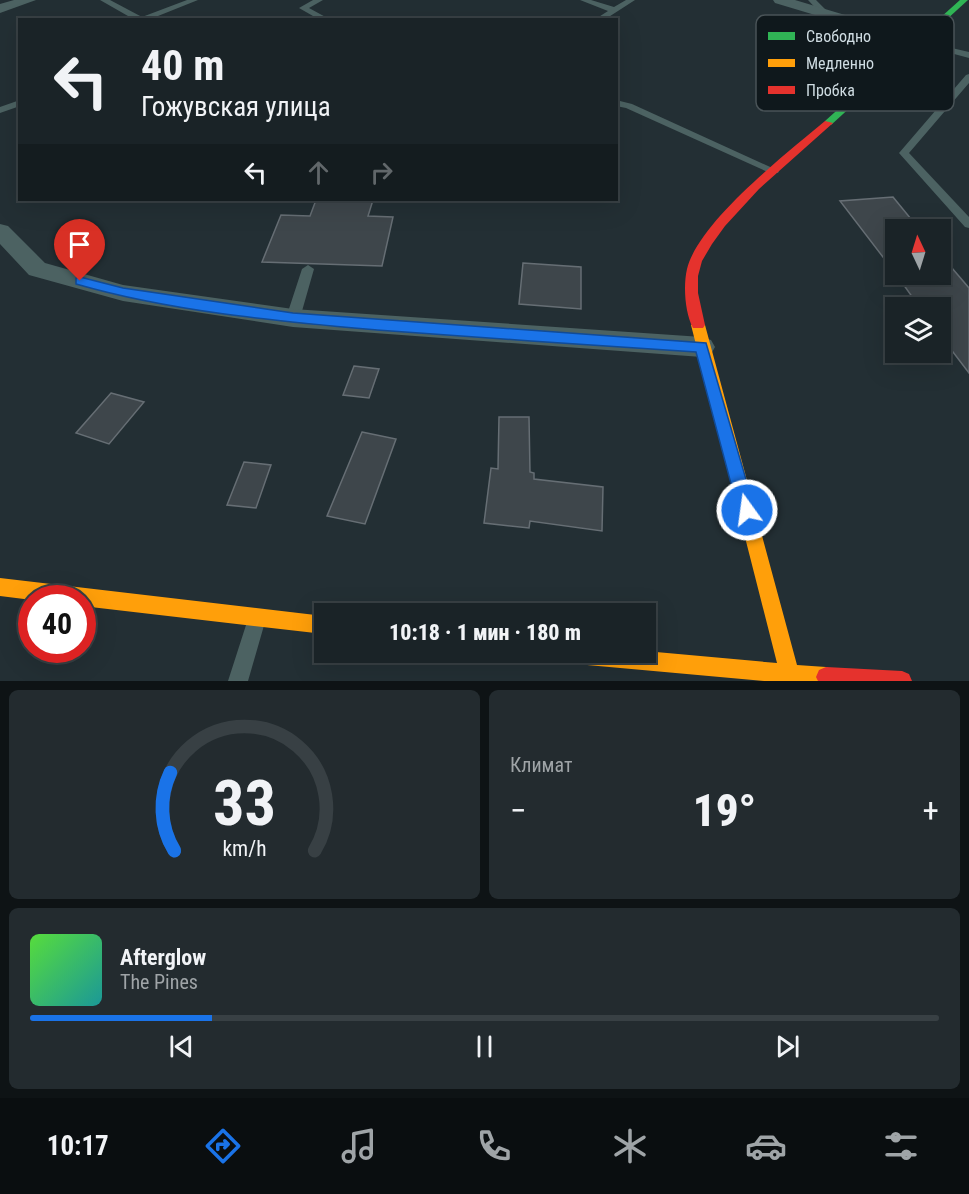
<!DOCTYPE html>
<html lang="ru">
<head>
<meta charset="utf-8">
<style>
	body { margin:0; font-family:"Roboto Condensed",sans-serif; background:#232b2f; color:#f1f3f6; height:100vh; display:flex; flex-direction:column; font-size:22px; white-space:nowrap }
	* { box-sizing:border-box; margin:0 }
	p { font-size:20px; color:#9fa4a7 }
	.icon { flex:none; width:33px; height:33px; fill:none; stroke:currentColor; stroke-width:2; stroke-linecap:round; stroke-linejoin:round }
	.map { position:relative; height:681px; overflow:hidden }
	.sheet { display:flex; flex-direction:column; gap:9px; padding:9px; background:#0e1315; flex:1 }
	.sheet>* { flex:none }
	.top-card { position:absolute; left:18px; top:18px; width:600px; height:183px; border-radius:0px; box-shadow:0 6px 24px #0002,0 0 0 2px #384044; background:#1a2327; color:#f1f3f6; overflow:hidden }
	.needle { width:39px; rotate:356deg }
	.buttons { position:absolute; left:885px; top:219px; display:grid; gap:12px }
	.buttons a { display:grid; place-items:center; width:66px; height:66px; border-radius:0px; background:#1a2327; box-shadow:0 6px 24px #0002,0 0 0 2px #384044; font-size:30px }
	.speed { position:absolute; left:18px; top:585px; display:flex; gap:12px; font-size:30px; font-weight:700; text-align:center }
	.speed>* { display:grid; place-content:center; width:78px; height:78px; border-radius:50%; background:#1a2327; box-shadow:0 6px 24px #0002,0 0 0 2px #384044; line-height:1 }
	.speed .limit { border:9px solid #d22; background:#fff; color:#111 }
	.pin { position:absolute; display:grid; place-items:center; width:51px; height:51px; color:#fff; margin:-62px -26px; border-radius:50% 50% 50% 0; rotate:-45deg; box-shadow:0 0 6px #0007 }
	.pin .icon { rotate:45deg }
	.me { position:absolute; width:66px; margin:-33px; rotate:346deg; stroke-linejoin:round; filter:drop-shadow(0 0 4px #0008) }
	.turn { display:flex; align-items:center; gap:21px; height:126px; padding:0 24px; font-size:27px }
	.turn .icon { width:78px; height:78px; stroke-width:2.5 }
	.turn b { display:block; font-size:42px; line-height:51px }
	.lanes { display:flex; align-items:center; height:57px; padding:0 24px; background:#0003; justify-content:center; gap:30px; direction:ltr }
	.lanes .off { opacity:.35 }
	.big { font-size:45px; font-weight:800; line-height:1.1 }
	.sheet .widget { flex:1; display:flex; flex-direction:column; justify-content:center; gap:9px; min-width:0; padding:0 21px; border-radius:9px; background:#232b2f }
	.sheet .dial { align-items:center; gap:0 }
	.dial svg { height:156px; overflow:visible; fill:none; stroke:#384044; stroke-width:7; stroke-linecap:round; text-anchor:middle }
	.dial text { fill:#f1f3f6; stroke:none }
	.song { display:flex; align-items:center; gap:18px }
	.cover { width:72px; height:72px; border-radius:9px; background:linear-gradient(135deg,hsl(110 70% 55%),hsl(180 70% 35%)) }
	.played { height:6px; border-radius:3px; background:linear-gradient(90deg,#1a73e8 20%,#384044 20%) }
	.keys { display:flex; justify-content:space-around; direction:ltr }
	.heat { display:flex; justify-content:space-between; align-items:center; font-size:33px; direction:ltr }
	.sheet .tiles { flex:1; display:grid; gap:9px; grid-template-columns:1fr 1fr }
	.widget:last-child { grid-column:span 2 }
	.trip { position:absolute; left:314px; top:603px; width:342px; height:60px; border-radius:0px; background:#1a2327; box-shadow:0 6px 24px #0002,0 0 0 2px #384044; font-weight:800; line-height:60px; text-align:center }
	.tab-bar { display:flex; height:96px; justify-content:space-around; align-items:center; background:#0a0e10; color:#9fa4a7 }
	.tab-bar .icon { width:42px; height:42px }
	.tab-bar .selected { color:#1a73e8 }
	.tab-bar b { font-size:27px; color:#f1f3f6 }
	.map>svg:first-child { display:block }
	.building { fill:#3e464b; stroke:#666e74; stroke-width:1.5 }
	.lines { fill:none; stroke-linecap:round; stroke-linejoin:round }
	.lane { fill:#4c6262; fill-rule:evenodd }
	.street { fill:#4c6262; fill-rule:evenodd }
	.fast { fill:#30b455; fill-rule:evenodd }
	.slow { fill:#ff9f0a; fill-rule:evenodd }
	.jam { fill:#e5322d; fill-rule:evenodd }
	.route { fill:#1a73e8; stroke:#114b97; stroke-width:1.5 }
	.key { fill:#0f181c; stroke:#495357; stroke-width:1.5 }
	.key-label { font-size:16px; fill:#cfdce2 }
</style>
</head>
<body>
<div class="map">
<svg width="969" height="681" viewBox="0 0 969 681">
	<rect width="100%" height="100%" fill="#232f34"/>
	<path class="building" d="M893 197 920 230H896V274L840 201Z
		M316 200H373L368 216 393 217 382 266 262 262 281 215 310 216Z
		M940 254 969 288V373L940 335V308H920L896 274H940Z
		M523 263 581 267V309L519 304Z
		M354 366 379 369 369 398 343 395Z
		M111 393 144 402 109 444 76 433Z
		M499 417H529L530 472 534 473V479L603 487 602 531 530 521 529 528 484 523 491 468 498 469Z
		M362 432 396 439 365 524 327 516Z
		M244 462 271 465 256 508 227 505Z"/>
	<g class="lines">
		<path class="lane" d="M100 0H110L142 17 187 0H198L148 20H135Z
			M313 0H323L309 8 331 20H320L299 8Z
			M580 0H591L614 7 626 0H635L604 20H594L608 11Z
			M808 0H816L828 12 821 14Z
			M917 40 969 52V58L917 44Z
			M969 74V83L909 153 969 217V228L965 227 899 153 966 75Z
			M20 100V106L0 113V107Z
			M616 100 632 104 779 171 778 173H770L626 108 616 106Z
			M308 265 314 269 300 318 293 323 286 318 302 269Z
			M256 613 263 615 265 622 248 681H228L247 622 249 615Z"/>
		<path class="street" d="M14 0H36L0 13V4Z
			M773 0H795L925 39 928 42 925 45H915L775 3Z
			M0 224 8 226 45 263 123 285 293 309 702 337 711 340 715 347 711 354 702 357 293 327 123 301 29 275 0 244Z"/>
		<path class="fast" d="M960 0H968L831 125H825V121Z"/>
		<path class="slow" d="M698 320 705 325 797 665 826 667 833 670 836 677 834 681H764L554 662 547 659 545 652H645V651L777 663 691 325Z
			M0 578 324 616V634L82 606V598L32 600 0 596Z"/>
		<path class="jam" d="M825 121 833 123 759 189 725 226 712 244 702 261 698 276V293L705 325 703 328H693C685 313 683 286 687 269 699 221 786 154 825 121Z
			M826 667 902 671 909 674 912 681H818L816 677 819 670Z"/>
	</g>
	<path class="route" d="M80 277 123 288 293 313 706 343 755 510 752 515 747 518 741 515 738 510 696 352C590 345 483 338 377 330 277 321 173 312 76 284V278Z"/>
	<rect x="756" y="15" width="198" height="96" rx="9" class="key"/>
	<rect x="768" y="32" width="27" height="8" fill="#30b455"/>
	<rect x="768" y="59" width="27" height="8" fill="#ff9f0a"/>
	<rect x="768" y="86" width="27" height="8" fill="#e5322d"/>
	<g class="key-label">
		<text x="806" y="42">Свободно</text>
		<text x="806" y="69">Медленно</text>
		<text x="806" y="96">Пробка</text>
	</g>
</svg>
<div class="buttons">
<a><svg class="needle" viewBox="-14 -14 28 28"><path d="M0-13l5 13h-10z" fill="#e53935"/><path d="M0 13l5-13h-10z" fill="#9fa4a7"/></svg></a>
<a><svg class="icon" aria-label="layers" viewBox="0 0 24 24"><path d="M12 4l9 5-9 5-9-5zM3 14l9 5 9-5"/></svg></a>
</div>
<div class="speed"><div class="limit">40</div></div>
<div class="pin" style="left:80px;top:281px;background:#d93025"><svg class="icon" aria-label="arrive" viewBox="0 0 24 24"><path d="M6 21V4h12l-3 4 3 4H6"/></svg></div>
<svg class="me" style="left:747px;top:510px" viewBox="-20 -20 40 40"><circle r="17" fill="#1a73e8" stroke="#fff" stroke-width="3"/><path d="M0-11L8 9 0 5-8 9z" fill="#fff"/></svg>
<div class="trip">10:18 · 1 мин · 180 m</div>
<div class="top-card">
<div class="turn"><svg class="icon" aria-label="left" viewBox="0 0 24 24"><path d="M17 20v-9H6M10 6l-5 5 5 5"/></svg><div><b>40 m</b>Гожувская улица</div></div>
<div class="lanes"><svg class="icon" aria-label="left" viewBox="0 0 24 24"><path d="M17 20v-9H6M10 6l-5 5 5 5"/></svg><svg class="icon off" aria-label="ahead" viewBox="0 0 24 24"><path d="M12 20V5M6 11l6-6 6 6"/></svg><svg class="icon off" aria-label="right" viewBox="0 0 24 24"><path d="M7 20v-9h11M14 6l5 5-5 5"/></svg></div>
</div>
</div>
<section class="sheet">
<div class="tiles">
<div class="widget dial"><svg viewBox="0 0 100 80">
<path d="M14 69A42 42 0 1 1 86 69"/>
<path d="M14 69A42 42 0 0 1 12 29" stroke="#1a73e8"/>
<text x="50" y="56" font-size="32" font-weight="700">33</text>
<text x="50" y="72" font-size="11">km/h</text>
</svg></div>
<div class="widget"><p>Климат</p>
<div class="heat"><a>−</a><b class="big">19°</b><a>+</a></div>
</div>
<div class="widget">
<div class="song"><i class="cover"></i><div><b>Afterglow</b><p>The Pines</p></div></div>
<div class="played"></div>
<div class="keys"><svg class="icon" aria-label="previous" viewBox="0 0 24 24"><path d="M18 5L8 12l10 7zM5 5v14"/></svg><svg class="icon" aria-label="pause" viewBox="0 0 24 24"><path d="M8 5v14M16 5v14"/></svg><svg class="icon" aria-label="next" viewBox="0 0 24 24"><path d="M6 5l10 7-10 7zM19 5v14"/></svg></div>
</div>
</div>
</section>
<nav class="tab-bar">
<b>10:17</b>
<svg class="icon selected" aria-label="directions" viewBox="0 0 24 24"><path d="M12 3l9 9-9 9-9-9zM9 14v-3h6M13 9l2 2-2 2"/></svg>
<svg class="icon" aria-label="music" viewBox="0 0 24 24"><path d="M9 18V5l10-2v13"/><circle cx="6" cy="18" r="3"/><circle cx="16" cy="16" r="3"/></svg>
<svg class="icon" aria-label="phone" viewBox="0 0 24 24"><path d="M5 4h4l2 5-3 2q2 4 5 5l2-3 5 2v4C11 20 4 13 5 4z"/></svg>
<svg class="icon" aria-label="climate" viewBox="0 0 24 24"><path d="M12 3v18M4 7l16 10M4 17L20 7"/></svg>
<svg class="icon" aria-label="car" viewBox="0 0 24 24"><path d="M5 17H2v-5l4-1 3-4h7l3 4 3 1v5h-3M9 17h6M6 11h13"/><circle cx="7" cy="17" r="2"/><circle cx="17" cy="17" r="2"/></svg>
<svg class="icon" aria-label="filters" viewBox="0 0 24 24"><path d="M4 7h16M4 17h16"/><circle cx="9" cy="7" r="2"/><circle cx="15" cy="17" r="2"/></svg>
</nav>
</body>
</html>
